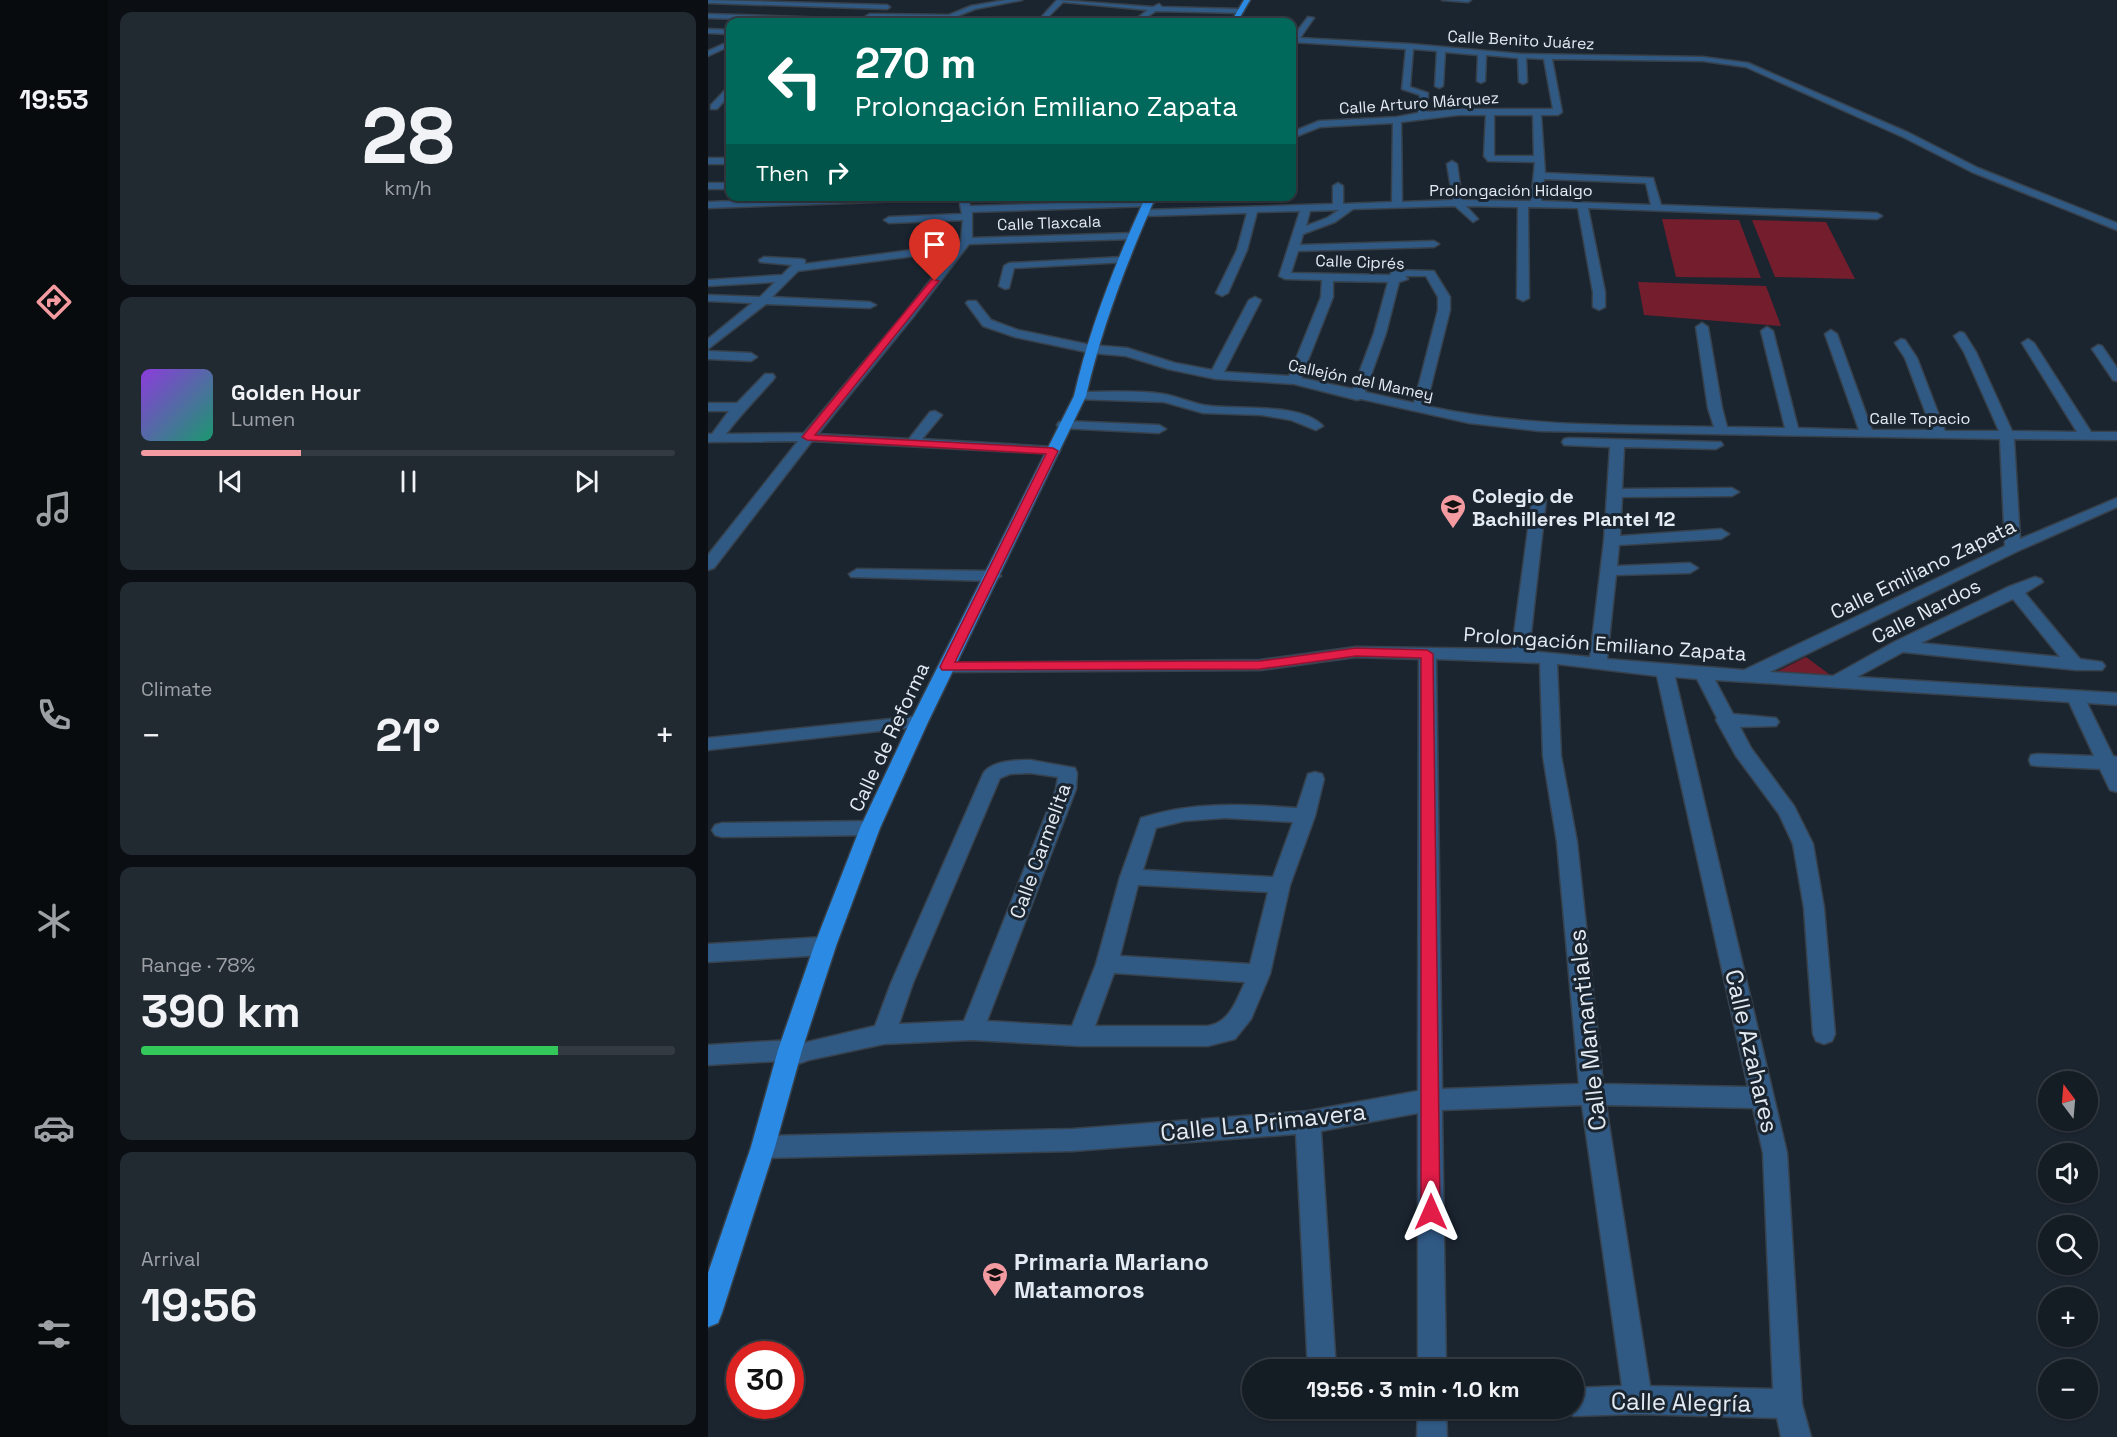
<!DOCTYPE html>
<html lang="en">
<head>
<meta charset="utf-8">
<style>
	body { margin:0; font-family:"Space Grotesk",sans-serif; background:#212931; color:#f1f3f6; height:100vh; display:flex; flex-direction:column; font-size:22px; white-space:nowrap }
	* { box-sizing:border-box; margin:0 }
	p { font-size:20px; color:#9da1a6 }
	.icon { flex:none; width:33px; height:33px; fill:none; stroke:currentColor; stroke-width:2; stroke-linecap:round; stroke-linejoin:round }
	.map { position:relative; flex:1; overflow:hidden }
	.details { display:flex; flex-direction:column; gap:12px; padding:12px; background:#0b0f14; width:600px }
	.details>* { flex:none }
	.banner { position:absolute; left:18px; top:18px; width:570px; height:183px; border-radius:12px; box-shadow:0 2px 4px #0004,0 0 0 2px #333a41; background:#00695c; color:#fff; overflow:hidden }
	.needle { width:39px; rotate:344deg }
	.controls { position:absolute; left:1330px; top:1071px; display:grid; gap:12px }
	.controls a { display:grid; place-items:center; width:60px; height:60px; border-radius:50%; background:#141c24; box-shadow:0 2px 4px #0004,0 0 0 2px #333a41; font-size:30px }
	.speed { position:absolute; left:18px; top:1341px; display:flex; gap:12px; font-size:30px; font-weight:700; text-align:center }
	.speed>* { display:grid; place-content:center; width:78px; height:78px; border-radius:50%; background:#141c24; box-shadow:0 2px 4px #0004,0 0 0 2px #333a41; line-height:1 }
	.speed .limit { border:9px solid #d22; background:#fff; color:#111 }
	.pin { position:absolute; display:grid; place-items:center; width:51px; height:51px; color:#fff; margin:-62px -26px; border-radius:50% 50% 50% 0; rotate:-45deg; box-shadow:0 0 6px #0007 }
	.pin .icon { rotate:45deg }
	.me { position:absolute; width:66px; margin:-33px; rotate:0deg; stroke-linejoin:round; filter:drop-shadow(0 0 4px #0008) }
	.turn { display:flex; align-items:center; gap:21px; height:126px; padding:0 30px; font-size:27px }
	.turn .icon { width:78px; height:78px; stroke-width:2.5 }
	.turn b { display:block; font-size:42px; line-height:51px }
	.then { display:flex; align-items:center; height:57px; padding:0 30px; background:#0003; gap:12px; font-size:22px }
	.big { font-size:45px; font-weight:700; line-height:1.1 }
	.details .widget { flex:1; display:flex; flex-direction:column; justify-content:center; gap:9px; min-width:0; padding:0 21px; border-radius:12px; background:#212931 }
	.details .dial { align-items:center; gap:0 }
	.dial b { font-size:78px; line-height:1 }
	.song { display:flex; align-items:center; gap:18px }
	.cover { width:72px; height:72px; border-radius:9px; background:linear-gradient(135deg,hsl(270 70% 55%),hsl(160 70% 35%)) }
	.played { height:6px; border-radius:3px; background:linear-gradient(90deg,#f49aa1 30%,#333a41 30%) }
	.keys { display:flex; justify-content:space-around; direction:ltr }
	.heat { display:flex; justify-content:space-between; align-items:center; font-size:33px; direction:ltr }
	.charge { height:9px; border-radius:4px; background:linear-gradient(90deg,#34c759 78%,#333a41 0) }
	.trip { position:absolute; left:534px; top:1359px; width:342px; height:60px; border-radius:30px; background:#141c24; box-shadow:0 2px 4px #0004,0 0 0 2px #333a41; font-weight:700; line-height:60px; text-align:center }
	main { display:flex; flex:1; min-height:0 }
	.tabs { display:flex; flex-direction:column; width:108px; justify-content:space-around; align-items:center; background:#080b0e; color:#9da1a6 }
	.tabs .icon { width:42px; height:42px }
	.tabs .selected { color:#f49aa1 }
	.tabs b { font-size:27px; color:#f1f3f6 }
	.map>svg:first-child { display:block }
	.green { fill:#731d2d }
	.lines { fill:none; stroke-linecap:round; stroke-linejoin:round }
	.minor-casing { stroke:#37414b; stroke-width:3 }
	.major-casing { stroke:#37414b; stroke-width:3 }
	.minor { fill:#305984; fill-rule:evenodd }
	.major { fill:#2b8ae4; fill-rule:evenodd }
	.route { fill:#e11d48; stroke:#92132f; stroke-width:1.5 }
	.labels { text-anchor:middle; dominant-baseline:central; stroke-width:6; stroke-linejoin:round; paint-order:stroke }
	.far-street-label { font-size:16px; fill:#e3eaf2; stroke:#1b2530 }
	.poi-label { font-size:20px; font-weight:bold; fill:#e3eaf2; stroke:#1b2530; text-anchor:start }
	.street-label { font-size:20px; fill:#e3eaf2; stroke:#1b2530 }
	.near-street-label { font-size:24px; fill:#e3eaf2; stroke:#1b2530 }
	.near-poi-label { font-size:24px; font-weight:bold; fill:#e3eaf2; stroke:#1b2530; text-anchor:start }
</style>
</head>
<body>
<main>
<nav class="tabs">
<b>19:53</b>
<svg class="icon selected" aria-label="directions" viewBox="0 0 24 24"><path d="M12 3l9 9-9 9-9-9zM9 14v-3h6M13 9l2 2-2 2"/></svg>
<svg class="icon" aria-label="music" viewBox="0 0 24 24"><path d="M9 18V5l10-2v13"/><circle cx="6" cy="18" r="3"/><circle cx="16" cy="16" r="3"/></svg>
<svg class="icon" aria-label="phone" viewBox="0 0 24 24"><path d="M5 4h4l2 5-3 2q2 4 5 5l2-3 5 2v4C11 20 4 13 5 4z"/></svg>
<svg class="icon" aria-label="climate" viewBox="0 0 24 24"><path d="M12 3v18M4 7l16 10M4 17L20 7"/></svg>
<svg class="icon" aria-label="car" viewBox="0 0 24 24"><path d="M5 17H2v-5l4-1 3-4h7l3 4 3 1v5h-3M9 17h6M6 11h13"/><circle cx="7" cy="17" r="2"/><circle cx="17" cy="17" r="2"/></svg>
<svg class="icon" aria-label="filters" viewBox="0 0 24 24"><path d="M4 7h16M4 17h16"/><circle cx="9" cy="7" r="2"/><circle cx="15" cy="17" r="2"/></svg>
</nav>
<section class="details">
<div class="widget dial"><b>28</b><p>km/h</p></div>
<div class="widget">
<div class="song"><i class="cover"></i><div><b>Golden Hour</b><p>Lumen</p></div></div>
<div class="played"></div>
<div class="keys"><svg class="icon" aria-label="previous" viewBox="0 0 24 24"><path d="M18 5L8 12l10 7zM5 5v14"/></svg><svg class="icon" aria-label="pause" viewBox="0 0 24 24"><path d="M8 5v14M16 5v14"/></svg><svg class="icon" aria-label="next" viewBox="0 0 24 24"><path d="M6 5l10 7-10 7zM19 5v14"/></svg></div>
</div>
<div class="widget"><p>Climate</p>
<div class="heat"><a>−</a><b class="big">21°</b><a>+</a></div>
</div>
<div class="widget"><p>Range · 78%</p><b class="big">390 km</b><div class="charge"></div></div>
<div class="widget"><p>Arrival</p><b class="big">19:56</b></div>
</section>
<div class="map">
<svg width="1409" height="1437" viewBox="0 0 1409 1437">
	<rect width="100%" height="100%" fill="#1b2530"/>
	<path class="green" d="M954 219 1031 220 1053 278 968 277Z
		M1044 220 1118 222 1147 279 1067 277Z
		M930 282 1058 286 1073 326 936 315Z
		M1098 657 1125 677 1064 674Z"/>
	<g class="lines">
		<defs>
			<path id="minor" d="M0 0 179 5 182 7 179 9 0 3Z
				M298 0H314L267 9 242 19 192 20 158 16 162 14 241 15 263 6Z
				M349 0 445 7 451 4 454 7 533 9 536 11 533 13 448 11 431 22H424L440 10 355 2 335 22H329Z
				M734 0H763L760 2Z
				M0 14 151 19 155 21 132 22 0 18Z
				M600 17 606 18 592 38 702 44 814 54 995 57 1040 63 1201 133 1270 168 1409 223V230L1264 172 1195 137 1038 67 995 61 844 59 854 112 850 115H833L837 173 945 178 953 205 1169 213 1174 216 1169 219 880 208 897 292V307L891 310 885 307V292L870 208 820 207 821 298 815 301 809 298 810 207 758 206 770 219 765 222 747 206 645 209 627 222 595 234 592 245 726 241 731 244 726 247 590 251 583 273 682 275 684 271 688 270 726 271 742 297V310L718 406C813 427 909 425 1006 427L1000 408 988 327 994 323 1000 327 1014 408 1019 427 1077 428 1053 331 1059 327 1065 331 1090 428 1151 430 1117 334 1123 330 1129 334 1164 430H1224L1197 358 1187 343 1193 339 1197 340 1209 358 1237 431H1291L1256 352 1246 336 1252 332 1256 333 1268 352 1304 431 1369 432 1314 343 1320 339 1326 343 1383 432H1409V440L1306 439 1312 539 1409 498V507L1310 551 1062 672 1125 676 1186 642 1300 587 1327 577 1333 579 1335 582 1317 593 1372 659 1394 662 1397 666 1394 670H1368L1195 652 1149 677 1409 693V705L1379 703 1405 756 1409 757V792L1402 790 1392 769 1330 766 1323 765 1321 760 1323 755 1330 754 1386 756 1361 702 1007 680 1025 714 1068 718 1071 722 1068 726 1032 727 1043 748 1086 806 1105 844 1116 908 1127 1034 1124 1041 1116 1044 1108 1041 1105 1034 1096 908 1085 844 1071 814 1028 756 1008 720 1009 718 989 679 967 677 1079 1153 1094 1404 1103 1437H1073L1069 1418 930 1414 866 1416 856 1412 854 1408H866V1388L914 1386 874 1105 734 1110 738 1370H710V1113L613 1131 628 1370H600L588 1134 365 1151 55 1158 46 1155 43 1147 46 1139 55 1136 365 1129 600 1111 710 1091 711 659 648 657 552 670 239 672 233 671 230 667 233 663 552 660 648 647 804 649 824 500 831 496 838 500 821 651 882 657 896 541 902 447 856 445 854 442 856 439 861 438 1013 442 1015 445 1008 449 916 447 914 489 1024 488 1031 492 1024 496 914 497 912 536 1013 529 1021 534 1013 539 911 545 909 566 982 563 990 568 982 573 908 575 899 659 1036 670 1297 546 1292 439 831 431 761 423 653 399 649 400 586 384 508 379 460 369 418 356 383 353 307 337 275 326 258 303 260 301H268L283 320 310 330 383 345 419 348 467 363 504 370 541 300 547 297 553 300 516 372 581 376 613 297 614 280 577 279 571 276 592 211 549 212 539 250 520 293 514 296 508 293 529 250 539 213 437 216 432 213 437 210 625 204V186L630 183 635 186V204L684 202 685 123 612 127 584 138V132L611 121 689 117 710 113 712 95 694 89 698 49 584 42V38ZM705 49 729 51 727 86 731 88 735 86 737 52 770 55 769 81 773 83 777 81 778 55 810 58 811 82 815 84 819 82 818 58 836 59 845 109H750L719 112 720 93 702 87ZM750 115H778L776 156 780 161 827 162 823 201 754 200 749 164 744 161 739 164 745 200 694 202 693 122ZM786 115H825L826 156H786ZM836 179 938 183 943 205 833 201ZM631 210 619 218 598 226 602 211ZM697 276H718L730 297V310L706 403 657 392 678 333 691 282 700 279ZM625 281 680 282 666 333 645 389 593 378 625 297ZM1305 599 1352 657 1213 643ZM728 659 832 663 835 756 849 842 871 1084 734 1089ZM849 664 949 676 1040 1087 895 1084 869 842 853 756ZM898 1105 1045 1108 1055 1153 1065 1389 942 1386Z
				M0 29 22 30V34L0 33Z
				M22 41V46L0 56V51Z
				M19 88H22V94L9 109H3V105Z
				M0 158H22V164H0Z
				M0 183H22V189H0Z
				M154 196H260L262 206 441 200 446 203 441 206 264 212V238L425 233 430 236 425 239 261 244 205 317 110 434 201 439 222 412 227 411 234 415 214 439 345 447 352 451 350 454 104 441 6 568 0 570V555L90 441 0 442V434H4L21 411H0V403H29L57 374H65L67 377 65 380C49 398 33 414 18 434L96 433 197 313 245 251 90 271 64 297 162 302 168 305 162 308 58 304 0 349V339L44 303 0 301V295L52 297 67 282 0 286V280L74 275 84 265 52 262 51 260 56 257 93 259 97 260V264L250 244 253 241 255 220 181 223 176 220 181 217 254 214 251 199 0 208V202Z
				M414 257 418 258V262L306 268 301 288 297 289 291 286 296 266 301 263Z
				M1390 345 1394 346 1409 368V381L1405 380 1384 349Z
				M0 351 43 353 49 357 43 361 0 359Z
				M372 392C399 392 428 390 455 394 468 396 481 402 495 405 525 411 592 401 615 426L608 430 583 420 553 415 495 413 456 402 367 399 366 396 367 393Z
				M356 421 451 425 458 429 451 433 351 428 349 425 351 422Z
				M149 569 285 571 293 576 285 581 143 577 141 574Z
				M211 716 217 718 220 722 217 726 0 750V738Z
				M322 760 367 768 369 773 368 789 279 1021 364 1026 388 964 412 877 433 818C485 801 536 804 589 808L600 774 607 772 614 774 616 779 607 816 582 885 562 974 543 1019 527 1039 500 1046H372L264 1040 176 1044 101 1060 81 1067 73 1064 71 1061 0 1065V1045L82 1040 91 1044 167 1026 183 983 275 774C282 761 308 760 322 760ZM322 773 350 777 348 789 256 1021 191 1024 205 983 292 778 302 774ZM517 818 585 822 565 877 435 870 448 828 476 821ZM430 885 560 892 542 964 412 956ZM406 973 537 982C528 1001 522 1022 500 1026H387Z
				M162 821 169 823 172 828 169 833 162 835 14 837 7 835 4 830 7 825 14 823Z
				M117 937 125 940 128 946 125 952 117 955 0 962V944Z
				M710 1408H738L739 1437H709Z"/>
			<path id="major" d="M536 0H542L529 22H523Z
				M438 196H448C419 262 394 326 378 396L220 722 172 828 128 946 94 1050 67 1147 14 1313 10 1323 0 1327V1273L43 1147 70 1050 106 946 152 828 202 722 366 396C382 326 408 261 438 196Z"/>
		</defs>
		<use href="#minor" class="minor-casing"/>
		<use href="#major" class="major-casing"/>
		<use href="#minor" class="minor"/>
		<use href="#major" class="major"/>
	</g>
	<path class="route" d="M224 279 231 281 107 435 345 448 350 451 247 662 552 661 648 648 719 650 725 654 732 1212 729 1219 723 1221 716 1219 713 1212V658L648 656 552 669 234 670 232 667 338 454 99 440 94 437Z"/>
	<defs>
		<symbol id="school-pin" viewBox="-11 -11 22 30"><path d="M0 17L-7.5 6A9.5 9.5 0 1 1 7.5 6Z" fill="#f49aa1" stroke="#1b2530"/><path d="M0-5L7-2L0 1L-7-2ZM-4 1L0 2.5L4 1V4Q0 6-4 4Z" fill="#111"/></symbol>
	</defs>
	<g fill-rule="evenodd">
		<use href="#school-pin" x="730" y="492" width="30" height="40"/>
		<use href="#school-pin" x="272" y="1260" width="30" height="40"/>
	</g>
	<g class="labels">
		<g class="far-street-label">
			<text transform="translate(813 40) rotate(3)">Calle Benito Juárez</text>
			<text transform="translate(711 103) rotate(-4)">Calle Arturo Márquez</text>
			<text x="803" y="190">Prolongación Hidalgo</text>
			<text transform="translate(341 223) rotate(-2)">Calle Tlaxcala</text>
			<text transform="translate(652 262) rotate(2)">Calle Ciprés</text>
			<text transform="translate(653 380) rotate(12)">Callejón del Mamey</text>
			<text x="1212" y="418">Calle Topacio</text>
		</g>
		<g class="poi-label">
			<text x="764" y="496">Colegio de<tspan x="764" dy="23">Bachilleres Plantel 12</tspan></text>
		</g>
		<g class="street-label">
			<text transform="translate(1215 569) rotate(-26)">Calle Emiliano Zapata</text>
			<text transform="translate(1218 611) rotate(-27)">Calle Nardos</text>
			<text transform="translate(897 644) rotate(4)">Prolongación Emiliano Zapata</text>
			<text transform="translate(181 737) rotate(-65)">Calle de Reforma</text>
			<text transform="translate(332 851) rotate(-70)">Calle Carmelita</text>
		</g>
		<g class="near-street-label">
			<text transform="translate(879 1030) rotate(-96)">Calle Manantiales</text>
			<text transform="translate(1044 1051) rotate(77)">Calle Azahares</text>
			<text transform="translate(555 1122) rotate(-6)">Calle La Primavera</text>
			<text transform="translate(973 1402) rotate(1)">Calle Alegría</text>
		</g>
		<g class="near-poi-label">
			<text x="306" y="1261">Primaria Mariano<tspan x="306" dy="28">Matamoros</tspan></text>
		</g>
	</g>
</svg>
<div class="controls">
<a><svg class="needle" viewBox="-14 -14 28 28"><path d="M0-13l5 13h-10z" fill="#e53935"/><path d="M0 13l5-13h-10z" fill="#9da1a6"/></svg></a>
<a><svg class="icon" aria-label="sound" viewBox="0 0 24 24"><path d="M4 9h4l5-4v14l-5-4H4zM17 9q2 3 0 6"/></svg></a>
<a><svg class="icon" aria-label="search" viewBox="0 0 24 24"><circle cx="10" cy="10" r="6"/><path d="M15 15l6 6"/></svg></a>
<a>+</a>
<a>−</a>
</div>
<div class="speed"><div class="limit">30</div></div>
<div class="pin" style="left:227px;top:281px;background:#d93025"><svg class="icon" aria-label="arrive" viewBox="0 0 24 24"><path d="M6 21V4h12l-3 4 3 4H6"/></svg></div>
<svg class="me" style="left:723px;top:1212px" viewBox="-20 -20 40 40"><path d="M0-17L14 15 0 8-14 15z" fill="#e11d48" stroke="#fff" stroke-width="4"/></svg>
<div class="trip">19:56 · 3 min · 1.0 km</div>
<div class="banner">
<div class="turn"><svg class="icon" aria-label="left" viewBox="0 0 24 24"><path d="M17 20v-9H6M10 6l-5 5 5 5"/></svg><div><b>270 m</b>Prolongación Emiliano Zapata</div></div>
<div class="then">Then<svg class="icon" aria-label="right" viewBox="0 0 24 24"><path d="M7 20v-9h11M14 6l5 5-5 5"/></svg></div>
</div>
</div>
</main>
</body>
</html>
